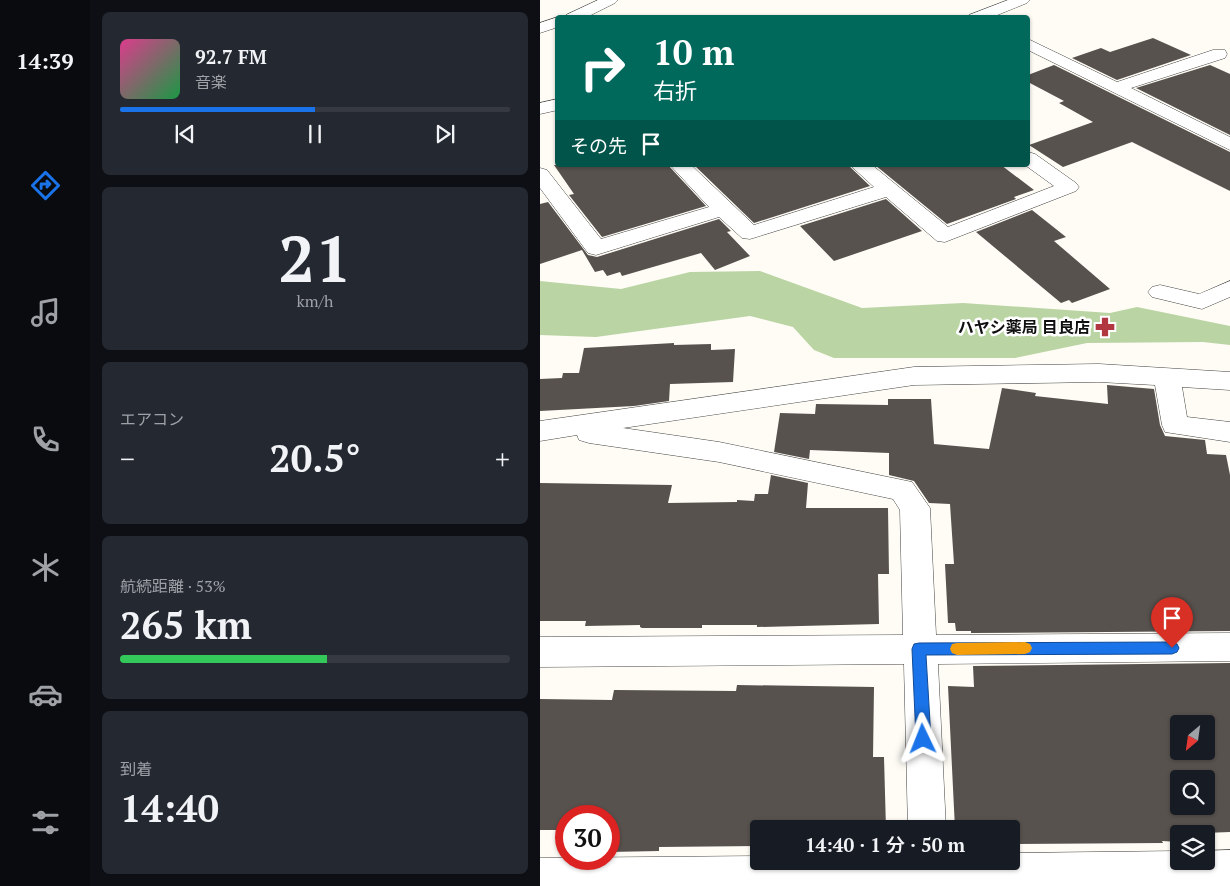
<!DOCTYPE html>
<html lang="ja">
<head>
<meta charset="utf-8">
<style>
	body { margin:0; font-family:"PT Serif","Noto Sans JP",serif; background:#242831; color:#f1f3f6; height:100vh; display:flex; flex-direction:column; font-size:19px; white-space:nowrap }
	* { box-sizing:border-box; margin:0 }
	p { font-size:16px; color:#9ea1a6 }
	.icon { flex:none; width:28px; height:28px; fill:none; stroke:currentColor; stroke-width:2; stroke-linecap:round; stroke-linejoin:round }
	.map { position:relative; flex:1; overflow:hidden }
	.drawer { display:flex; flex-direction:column; gap:12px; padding:12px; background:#0d0f14; width:450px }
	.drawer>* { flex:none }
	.banner { position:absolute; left:15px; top:15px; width:475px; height:152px; border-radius:5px; box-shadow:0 1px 4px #0004; background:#00695c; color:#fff; overflow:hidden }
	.needle { width:32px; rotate:209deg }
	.buttons { position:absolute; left:630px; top:715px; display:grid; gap:10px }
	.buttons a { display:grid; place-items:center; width:45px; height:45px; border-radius:5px; background:#171b24; box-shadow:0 1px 4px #0004; font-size:25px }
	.speed { position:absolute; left:15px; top:805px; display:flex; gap:10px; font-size:25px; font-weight:700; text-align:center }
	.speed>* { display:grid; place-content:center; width:65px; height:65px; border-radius:50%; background:#171b24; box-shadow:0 1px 4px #0004; line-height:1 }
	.speed .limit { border:8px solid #d22; background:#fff; color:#111 }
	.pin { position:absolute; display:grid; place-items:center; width:42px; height:42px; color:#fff; margin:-51px -21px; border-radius:50% 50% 50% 0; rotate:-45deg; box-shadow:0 0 5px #0007 }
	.pin .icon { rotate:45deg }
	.me { position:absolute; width:55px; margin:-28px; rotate:358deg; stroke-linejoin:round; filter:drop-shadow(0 0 4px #0008) }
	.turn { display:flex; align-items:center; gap:18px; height:105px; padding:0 15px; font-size:22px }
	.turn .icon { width:65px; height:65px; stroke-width:2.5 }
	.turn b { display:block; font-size:35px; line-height:42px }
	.then { display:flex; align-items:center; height:48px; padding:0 15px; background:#0003; gap:10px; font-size:19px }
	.big { font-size:38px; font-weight:600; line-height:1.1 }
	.drawer .tile { flex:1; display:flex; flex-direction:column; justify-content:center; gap:8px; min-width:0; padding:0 18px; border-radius:8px; background:#242831 }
	.drawer .dial { align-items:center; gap:0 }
	.dial b { font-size:65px; line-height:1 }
	.song { display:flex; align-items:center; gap:15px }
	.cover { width:60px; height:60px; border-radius:8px; background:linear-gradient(135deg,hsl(330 70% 55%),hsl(140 70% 35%)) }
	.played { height:5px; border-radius:2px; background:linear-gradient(90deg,#1a73e8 50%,#363941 50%) }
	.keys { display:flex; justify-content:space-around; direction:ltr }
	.heat { display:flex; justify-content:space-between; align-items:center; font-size:28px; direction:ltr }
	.charge { height:8px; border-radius:4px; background:linear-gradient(90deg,#34c759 53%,#363941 0) }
	.trip { position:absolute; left:210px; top:820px; width:270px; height:50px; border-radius:5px; background:#171b24; box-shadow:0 1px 4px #0004; font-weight:600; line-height:50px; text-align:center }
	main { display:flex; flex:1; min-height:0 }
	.tabs { display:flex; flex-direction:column; width:90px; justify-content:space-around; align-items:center; background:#090b0e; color:#9ea1a6 }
	.tabs .icon { width:35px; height:35px }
	.tabs .selected { color:#1a73e8 }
	.tabs b { font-size:22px; color:#f1f3f6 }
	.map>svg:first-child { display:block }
	.forest { fill:#bad4a3 }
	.building { fill:#58524e; fill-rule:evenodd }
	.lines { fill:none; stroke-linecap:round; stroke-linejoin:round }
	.minor-casing { stroke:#434343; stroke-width:1 }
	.minor { fill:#fff; fill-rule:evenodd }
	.route { fill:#1a73e8; stroke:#114b97 }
	.slow { fill:#f59e0b }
	.labels { text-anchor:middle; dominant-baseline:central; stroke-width:5; stroke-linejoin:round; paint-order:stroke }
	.poi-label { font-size:16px; font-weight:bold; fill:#101010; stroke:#fff; text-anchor:end }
</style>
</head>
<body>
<main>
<nav class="tabs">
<b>14:39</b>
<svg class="icon selected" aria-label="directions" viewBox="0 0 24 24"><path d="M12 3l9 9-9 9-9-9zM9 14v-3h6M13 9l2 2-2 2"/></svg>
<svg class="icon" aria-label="music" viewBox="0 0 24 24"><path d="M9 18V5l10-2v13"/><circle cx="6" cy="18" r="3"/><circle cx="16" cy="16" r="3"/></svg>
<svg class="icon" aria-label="phone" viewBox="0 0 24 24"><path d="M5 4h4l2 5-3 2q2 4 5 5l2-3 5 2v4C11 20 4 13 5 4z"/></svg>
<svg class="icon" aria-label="climate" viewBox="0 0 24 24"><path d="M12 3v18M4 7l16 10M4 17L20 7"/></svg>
<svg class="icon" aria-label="car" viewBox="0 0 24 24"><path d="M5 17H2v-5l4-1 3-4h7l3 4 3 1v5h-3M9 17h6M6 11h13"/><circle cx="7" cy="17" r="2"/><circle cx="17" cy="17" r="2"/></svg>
<svg class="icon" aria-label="filters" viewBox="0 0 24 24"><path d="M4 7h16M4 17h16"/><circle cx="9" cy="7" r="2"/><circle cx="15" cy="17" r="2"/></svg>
</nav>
<section class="drawer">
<div class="tile">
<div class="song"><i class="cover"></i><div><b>92.7 FM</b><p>音楽</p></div></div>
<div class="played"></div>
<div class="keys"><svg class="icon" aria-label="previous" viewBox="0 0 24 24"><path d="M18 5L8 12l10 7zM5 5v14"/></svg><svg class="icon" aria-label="pause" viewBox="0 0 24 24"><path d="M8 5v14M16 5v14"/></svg><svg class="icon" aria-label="next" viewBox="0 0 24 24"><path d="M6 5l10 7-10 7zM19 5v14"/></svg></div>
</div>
<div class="tile dial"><b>21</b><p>km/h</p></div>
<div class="tile"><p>エアコン</p>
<div class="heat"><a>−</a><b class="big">20.5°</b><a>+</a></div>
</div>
<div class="tile"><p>航続距離 · 53%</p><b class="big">265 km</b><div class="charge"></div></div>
<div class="tile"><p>到着</p><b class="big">14:40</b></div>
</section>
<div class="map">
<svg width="690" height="886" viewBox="0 0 690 886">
	<rect width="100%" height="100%" fill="#fefcf5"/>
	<path class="forest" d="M220 271 322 308 423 303 570 313 597 307 690 326V345L663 342 547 343 475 358H294L274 350 253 327 210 316 56 337 0 335V281L81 289 150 272Z"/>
	<path class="building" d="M613 38 651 55 577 80 532 58 561 48 570 52Z
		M514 65 690 152V191L592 142 523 167 489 145 553 122 519 103 524 101 488 82V75Z
		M670 65 690 74V135L596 88Z
		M14 165H128L166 206 62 237 29 195 34 194Z
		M154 165H308L330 186 214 223Z
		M335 165H461L494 190 474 197 476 199 407 224Z
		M346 199 382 231 294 261 260 226Z
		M8 202 48 255 57 257 179 219 191 231 187 232 210 256 175 270 161 253 82 276 80 272 67 276 63 270 55 272 42 250 0 264V204Z
		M492 210 526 237 514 241 570 289 532 303 529 300 521 303 436 232Z
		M134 343V345L171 344V350L195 349 193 382 130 384 129 401 94 406 0 411V379L22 378 23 373H39L44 348Z
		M567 385 614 389 620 425 625 436 665 440 667 454 686 455 690 475V631L431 633V631H416L415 623H408L405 564H414L410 504 389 503 374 481 349 475V453L270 450 269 459 234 452 240 413 275 414 276 404 348 405V399H391L394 444 449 449 462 388 496 393 495 396 568 404Z
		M231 475 268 483 266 508H348L349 574H338L339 624 217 627V625H162V628H102L100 627V625L45 626 46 621H0V483L132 485 128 503 197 502V500L214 501 215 494H228Z
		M690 663V832L639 834V842L622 841 623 843 471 844V829H415L408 686 434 687 433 666ZM639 724H666V751H639ZM639 779H666V806H639Z
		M197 685 334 687 333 757H344L346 829H219V846L119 847V851L69 852V816H26V830H0V699L72 700 74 690 196 691Z"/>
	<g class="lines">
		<defs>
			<path id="minor" d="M58 0H78L75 3 45 18H24L26 15Z
				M468 0H490L487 3 450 18H427L429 15Z
				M18 17V27L0 33V23Z
				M488 39 577 82 673 50H685L687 54 685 58 591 88 690 137V150L488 50Z
				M18 99V110L0 114V103Z
				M488 152 495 154 536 183 539 187 536 191 405 242 397 241 346 197 210 239 202 238 179 217 56 255 48 253 0 188V168L7 170 61 239 169 207 130 165H151L214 225 334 187 310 165H332L408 227 514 186 485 165H488Z
				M690 281V297L662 309 612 297 608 292 612 287 620 285 659 294Z
				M559 364 690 372V390L642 387 647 417 690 422V442L625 432 622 425 615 385 559 382 374 385 83 428 179 442 372 482 390 508 396 635 690 633V661L398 664 406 829H368L364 664 0 667V637L363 635 360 510 353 499 179 462 49 443 39 440 37 435 0 441V421L374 367Z
				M690 850V886H0V858L219 856V861H471V853L639 851V861H666V851Z"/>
		</defs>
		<use href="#minor" class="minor-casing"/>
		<use href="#minor" class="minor"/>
	</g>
	<path class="route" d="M632 642 637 644 639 648 637 652 632 654 386 655 391 739 388 744 383 746 378 744 376 739 372 649 374 644 379 643Z"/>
	<path class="slow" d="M485 642 490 644 492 648 490 652 485 654 417 655 412 653 410 649 412 644 417 643Z"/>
	<defs>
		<symbol id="pharmacy-bare" viewBox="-9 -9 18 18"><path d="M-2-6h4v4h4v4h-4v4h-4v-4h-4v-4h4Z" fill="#b13841" stroke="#fff" stroke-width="2.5" paint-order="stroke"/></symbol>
	</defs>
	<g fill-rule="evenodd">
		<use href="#pharmacy-bare" x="551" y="313" width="28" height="28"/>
	</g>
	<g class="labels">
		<g class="poi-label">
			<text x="550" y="327">ハヤシ薬局 目良店</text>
		</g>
	</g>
</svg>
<div class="buttons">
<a><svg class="needle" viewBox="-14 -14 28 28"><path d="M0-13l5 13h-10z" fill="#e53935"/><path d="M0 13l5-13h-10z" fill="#9ea1a6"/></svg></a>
<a><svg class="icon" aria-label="search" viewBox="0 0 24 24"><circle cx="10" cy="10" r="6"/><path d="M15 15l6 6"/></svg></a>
<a><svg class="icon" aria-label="layers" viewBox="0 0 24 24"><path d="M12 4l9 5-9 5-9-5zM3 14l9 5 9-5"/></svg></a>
</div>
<div class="speed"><div class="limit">30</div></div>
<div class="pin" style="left:632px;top:648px;background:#d93025"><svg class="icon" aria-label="arrive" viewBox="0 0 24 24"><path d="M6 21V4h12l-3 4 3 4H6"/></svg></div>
<svg class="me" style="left:383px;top:739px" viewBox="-20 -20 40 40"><path d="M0-17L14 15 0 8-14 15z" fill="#1a73e8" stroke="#fff" stroke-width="4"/></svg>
<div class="trip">14:40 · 1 分 · 50 m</div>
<div class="banner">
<div class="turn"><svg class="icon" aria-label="right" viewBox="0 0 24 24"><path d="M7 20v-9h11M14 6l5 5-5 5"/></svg><div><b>10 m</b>右折</div></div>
<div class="then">その先<svg class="icon" aria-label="arrive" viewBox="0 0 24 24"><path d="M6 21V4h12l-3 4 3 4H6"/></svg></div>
</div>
</div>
</main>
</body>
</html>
